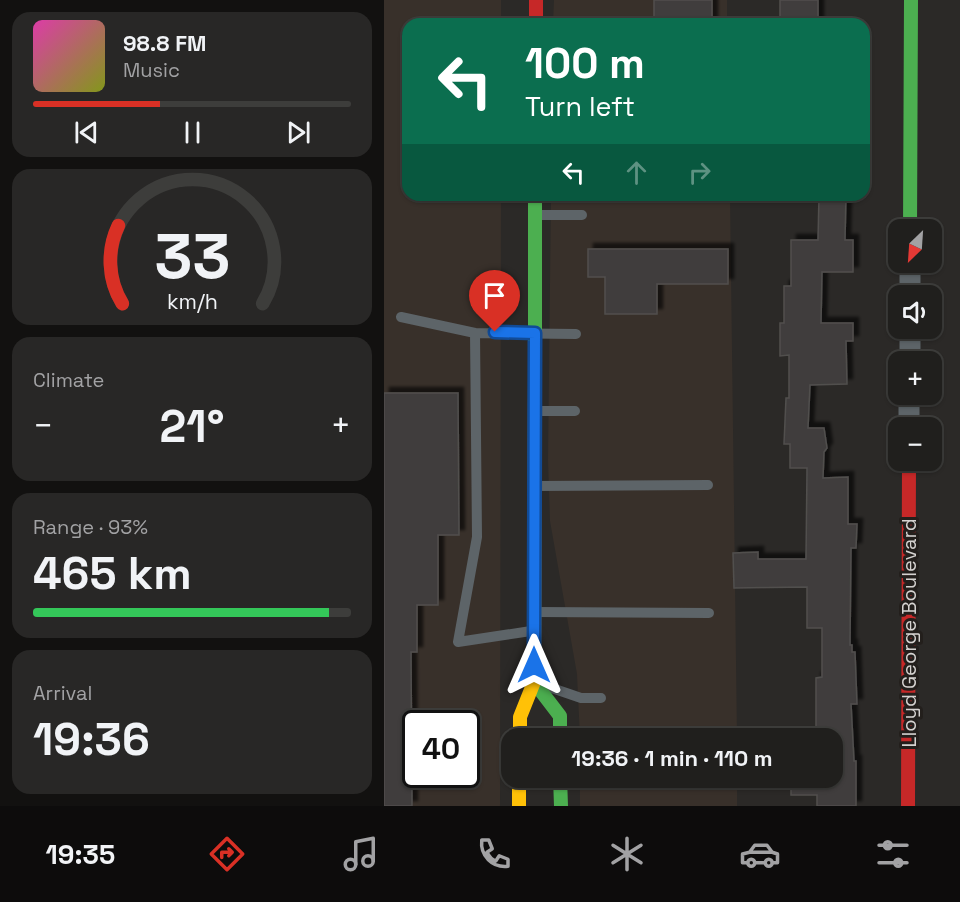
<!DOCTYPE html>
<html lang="en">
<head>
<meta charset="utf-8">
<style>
	body { margin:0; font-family:"Space Grotesk",sans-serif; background:#282726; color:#f1f3f6; height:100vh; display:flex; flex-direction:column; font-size:22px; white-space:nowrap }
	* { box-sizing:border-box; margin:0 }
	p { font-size:20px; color:#a2a2a4 }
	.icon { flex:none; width:33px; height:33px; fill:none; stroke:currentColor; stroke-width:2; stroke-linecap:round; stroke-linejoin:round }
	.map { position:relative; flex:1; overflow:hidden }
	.details { display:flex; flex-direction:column; gap:12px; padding:12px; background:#121110; width:384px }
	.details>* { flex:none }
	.banner { position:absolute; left:18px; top:18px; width:468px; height:183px; border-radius:18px; box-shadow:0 2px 4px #0004,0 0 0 2px #3d3d3b; background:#0b6e4f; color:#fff; overflow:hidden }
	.needle { width:39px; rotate:205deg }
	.fabs { position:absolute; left:504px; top:219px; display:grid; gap:12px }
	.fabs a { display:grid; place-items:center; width:54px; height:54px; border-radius:12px; background:#201f1d; box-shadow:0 2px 4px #0004,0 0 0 2px #3d3d3b; font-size:30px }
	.speed { position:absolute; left:18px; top:710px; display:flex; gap:12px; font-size:30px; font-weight:700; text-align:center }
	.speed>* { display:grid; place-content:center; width:78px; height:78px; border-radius:50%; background:#201f1d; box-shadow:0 2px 4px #0004,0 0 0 2px #3d3d3b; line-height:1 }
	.speed .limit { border:3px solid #111; border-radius:9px; background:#fff; color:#111 }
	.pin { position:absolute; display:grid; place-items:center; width:51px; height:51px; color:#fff; margin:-62px -26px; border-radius:50% 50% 50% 0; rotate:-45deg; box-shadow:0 0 6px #0007 }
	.pin .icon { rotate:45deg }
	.me { position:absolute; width:66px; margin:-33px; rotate:0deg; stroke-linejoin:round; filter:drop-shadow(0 0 4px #0008) }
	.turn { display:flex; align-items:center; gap:21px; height:126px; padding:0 24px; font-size:27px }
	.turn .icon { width:78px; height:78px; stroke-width:2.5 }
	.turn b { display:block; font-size:42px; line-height:51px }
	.lanes { display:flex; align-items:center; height:57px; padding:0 24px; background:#0003; justify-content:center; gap:30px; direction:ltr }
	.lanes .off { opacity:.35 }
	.big { font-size:45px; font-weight:800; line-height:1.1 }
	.details .widget { flex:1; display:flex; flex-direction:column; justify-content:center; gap:9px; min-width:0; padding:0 21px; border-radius:18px; background:#282726 }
	.details .dial { align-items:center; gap:0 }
	.dial svg { height:156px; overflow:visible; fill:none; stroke:#3d3d3b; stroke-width:7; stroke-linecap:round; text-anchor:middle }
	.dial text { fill:#f1f3f6; stroke:none }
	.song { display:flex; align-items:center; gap:18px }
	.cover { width:72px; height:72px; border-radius:9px; background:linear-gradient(135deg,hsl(320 70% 55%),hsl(70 70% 35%)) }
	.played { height:6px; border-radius:3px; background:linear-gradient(90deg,#d93025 40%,#3d3d3b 40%) }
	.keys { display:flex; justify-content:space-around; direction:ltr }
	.heat { display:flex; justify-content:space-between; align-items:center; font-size:33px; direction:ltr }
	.charge { height:9px; border-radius:4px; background:linear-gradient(90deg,#34c759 93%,#3d3d3b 0) }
	.trip { position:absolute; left:117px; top:728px; width:342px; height:60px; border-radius:18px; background:#201f1d; box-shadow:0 2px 4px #0004,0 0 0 2px #3d3d3b; font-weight:800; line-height:60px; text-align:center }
	.tab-bar { display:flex; height:96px; justify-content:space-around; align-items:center; background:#0d0c0c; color:#a2a2a4 }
	.tab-bar .icon { width:42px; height:42px }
	.tab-bar .current { color:#d93025 }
	.tab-bar b { font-size:27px; color:#f1f3f6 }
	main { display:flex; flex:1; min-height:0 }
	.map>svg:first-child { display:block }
	.built { fill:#38302a; fill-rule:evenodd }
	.building { fill:#403e3d; stroke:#514f4e; stroke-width:1.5; filter:url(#shadow) }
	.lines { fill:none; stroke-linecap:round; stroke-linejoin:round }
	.lane { stroke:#5d6468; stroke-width:10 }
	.street { stroke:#5d6468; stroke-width:21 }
	.fast { stroke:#4caf50; stroke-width:14 }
	.slow { stroke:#ffc107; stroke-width:14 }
	.jam { stroke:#c62828; stroke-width:14 }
	.route-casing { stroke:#114b97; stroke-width:15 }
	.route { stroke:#1a73e8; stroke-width:10 }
	.labels { text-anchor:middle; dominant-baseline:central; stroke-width:6; stroke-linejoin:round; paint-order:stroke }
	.street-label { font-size:20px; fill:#d5d2d0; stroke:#231f1c }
</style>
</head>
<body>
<main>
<section class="details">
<div class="widget">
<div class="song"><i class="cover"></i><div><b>98.8 FM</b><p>Music</p></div></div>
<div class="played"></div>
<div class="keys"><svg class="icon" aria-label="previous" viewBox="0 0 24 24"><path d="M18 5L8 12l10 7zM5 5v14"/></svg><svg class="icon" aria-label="pause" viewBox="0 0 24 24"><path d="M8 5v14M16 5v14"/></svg><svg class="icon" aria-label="next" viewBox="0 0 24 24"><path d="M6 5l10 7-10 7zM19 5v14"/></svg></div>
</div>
<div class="widget dial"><svg viewBox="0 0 100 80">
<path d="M14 69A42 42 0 1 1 86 69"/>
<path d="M14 69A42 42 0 0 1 12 29" stroke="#d93025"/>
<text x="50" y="56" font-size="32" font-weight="700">33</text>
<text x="50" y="72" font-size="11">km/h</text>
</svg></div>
<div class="widget"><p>Climate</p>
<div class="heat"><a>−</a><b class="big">21°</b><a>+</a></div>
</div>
<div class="widget"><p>Range · 93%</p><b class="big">465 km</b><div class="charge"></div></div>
<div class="widget"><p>Arrival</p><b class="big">19:36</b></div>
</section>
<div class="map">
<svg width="576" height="806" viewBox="0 0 576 806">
	<defs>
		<filter id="shadow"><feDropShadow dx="5.5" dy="-5.5" stdDeviation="1.5" flood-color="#0009"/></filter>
	</defs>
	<rect width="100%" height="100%" fill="#2b2927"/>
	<path class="built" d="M0 0H117V24H24V195H117L116 806H0ZM32 723H82V774H32Z
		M170 0H343V24H169Z
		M167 195H346L353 738H196L193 674 166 521 164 460Z
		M196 777H353V806H196Z"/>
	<path class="building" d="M270 0H328V24H270Z
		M396 0H434V24H396Z
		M435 195H462L461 240H469V272H438L437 323H469V341H462L463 384 426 385 424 428H440L443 448 440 452 439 478 464 477V524H473L472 548H467L466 645H468V652H471L473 704H467L470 761H472V806H433V795H407V777H448V738H432V678L438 677V628H423V587L350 588 349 553 374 552V559H422L423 468H406V444H400L402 398H405V355L396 356V323H400V286H407V240H434Z
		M204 249H344V284H273V314H221V277H204Z
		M0 393H74L75 535H54V605H33V652H27L28 806H0Z"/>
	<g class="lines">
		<path class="lane" d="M151 215H198
			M17 317 91 333
			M151 411H191
			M151 486 324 485
			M152 612 325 613
			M147 631 74 642 93 537 91 333 192 334
			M162 686 197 698H217"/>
		<path class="street" d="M526 296V262
			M526 362V328
			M525 428V394"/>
		<path class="fast" d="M526 230 527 0
			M151 384V195
			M150 682 176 716V738
			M176 777 177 806"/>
		<path class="slow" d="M136 738V717L150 682 151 384
			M135 777V806"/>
		<path class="jam" d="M152 0V24
			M524 806 525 460"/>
	</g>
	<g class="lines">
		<defs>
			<path id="route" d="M111 332 151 333 150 665"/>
		</defs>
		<use href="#route" class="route-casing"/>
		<use href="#route" class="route"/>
	</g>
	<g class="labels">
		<g class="street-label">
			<text transform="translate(525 633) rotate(-90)">Lloyd George Boulevard</text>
		</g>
	</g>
</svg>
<div class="fabs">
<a><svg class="needle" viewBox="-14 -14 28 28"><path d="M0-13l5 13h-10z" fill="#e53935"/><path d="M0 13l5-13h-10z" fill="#a2a2a4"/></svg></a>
<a><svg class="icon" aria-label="sound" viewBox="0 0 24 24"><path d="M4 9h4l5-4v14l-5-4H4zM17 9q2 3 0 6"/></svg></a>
<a>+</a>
<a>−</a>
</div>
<div class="speed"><div class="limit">40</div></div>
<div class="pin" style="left:111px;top:332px;background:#d93025"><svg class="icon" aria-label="arrive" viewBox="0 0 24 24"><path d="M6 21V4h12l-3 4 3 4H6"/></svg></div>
<svg class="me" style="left:150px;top:665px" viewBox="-20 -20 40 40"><path d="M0-17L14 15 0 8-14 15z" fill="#1a73e8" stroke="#fff" stroke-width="4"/></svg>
<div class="trip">19:36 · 1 min · 110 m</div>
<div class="banner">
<div class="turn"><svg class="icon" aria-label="left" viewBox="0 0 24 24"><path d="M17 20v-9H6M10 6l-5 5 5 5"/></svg><div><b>100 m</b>Turn left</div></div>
<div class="lanes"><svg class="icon" aria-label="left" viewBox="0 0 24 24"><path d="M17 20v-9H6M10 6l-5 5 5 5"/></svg><svg class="icon off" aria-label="ahead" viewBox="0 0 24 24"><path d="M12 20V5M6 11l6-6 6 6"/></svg><svg class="icon off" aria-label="right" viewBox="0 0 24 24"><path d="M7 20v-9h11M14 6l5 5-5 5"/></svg></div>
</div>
</div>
</main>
<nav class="tab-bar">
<b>19:35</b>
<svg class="icon current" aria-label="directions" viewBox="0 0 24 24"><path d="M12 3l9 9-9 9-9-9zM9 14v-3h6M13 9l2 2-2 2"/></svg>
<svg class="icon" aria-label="music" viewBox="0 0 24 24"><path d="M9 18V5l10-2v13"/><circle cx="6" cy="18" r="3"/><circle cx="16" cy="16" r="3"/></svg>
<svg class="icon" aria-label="phone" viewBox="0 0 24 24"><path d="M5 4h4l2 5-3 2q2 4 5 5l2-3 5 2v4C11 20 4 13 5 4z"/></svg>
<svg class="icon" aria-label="climate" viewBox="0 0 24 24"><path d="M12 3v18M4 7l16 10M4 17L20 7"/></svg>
<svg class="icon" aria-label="car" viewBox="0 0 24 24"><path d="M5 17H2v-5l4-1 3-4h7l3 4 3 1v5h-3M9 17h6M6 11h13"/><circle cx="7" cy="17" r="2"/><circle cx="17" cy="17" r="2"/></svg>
<svg class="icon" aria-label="filters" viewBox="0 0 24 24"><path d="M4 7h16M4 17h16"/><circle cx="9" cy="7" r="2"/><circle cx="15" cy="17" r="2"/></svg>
</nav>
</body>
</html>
